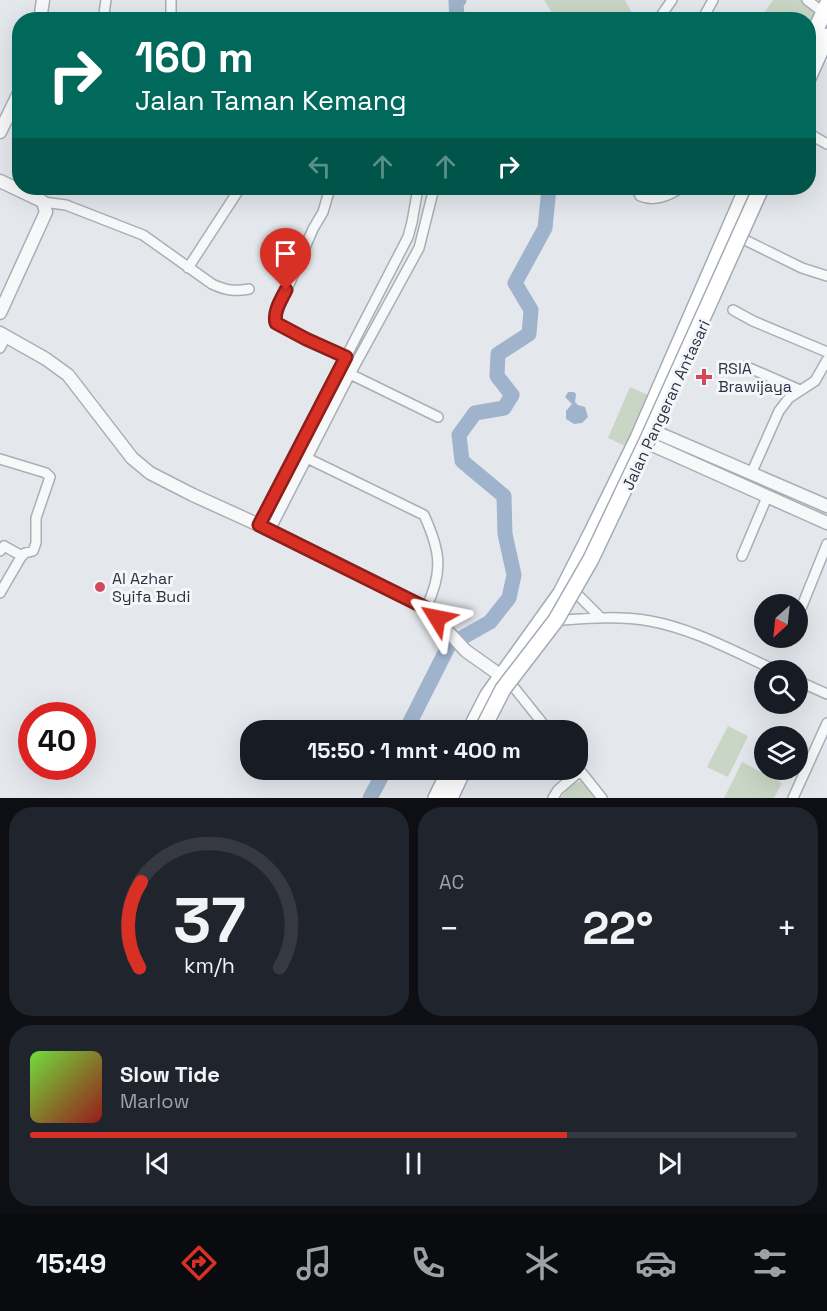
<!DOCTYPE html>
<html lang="id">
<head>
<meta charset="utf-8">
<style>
	body { margin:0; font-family:"Space Grotesk",sans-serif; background:#20242c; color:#f1f3f6; height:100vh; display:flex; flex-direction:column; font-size:22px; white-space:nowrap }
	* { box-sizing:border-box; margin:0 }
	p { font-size:20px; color:#9ea1a6 }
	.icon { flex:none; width:33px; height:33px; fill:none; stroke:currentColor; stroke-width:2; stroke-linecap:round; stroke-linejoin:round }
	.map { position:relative; height:798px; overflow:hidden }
	.drawer { display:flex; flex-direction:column; gap:9px; padding:9px; background:#0d0f14; flex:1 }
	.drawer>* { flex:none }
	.hud { position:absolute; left:12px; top:12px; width:804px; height:183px; border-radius:24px; box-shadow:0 6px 24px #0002; background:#00695c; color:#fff; overflow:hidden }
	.needle { width:39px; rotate:207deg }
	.fabs { position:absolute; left:754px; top:594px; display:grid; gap:12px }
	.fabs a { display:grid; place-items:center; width:54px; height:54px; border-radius:50%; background:#171b24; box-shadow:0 6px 24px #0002; font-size:30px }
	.speed { position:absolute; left:18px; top:702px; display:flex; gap:12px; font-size:30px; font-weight:700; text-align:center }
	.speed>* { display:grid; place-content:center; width:78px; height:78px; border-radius:50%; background:#171b24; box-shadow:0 6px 24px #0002; line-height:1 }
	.speed .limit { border:9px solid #d22; background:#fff; color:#111 }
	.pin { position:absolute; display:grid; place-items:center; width:51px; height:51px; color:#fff; margin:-62px -26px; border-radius:50% 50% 50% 0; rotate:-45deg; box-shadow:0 0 6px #0007 }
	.pin .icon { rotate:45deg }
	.me { position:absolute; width:66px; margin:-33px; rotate:305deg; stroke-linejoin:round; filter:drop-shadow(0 0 4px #0008) }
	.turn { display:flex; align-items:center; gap:21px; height:126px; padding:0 24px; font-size:27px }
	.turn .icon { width:78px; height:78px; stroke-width:2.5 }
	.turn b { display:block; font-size:42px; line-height:51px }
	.lanes { display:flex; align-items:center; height:57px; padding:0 24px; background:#0003; justify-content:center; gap:30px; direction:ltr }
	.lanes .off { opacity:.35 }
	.big { font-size:45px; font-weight:600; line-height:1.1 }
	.drawer .widget { flex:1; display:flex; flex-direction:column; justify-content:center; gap:9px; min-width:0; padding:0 21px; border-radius:24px; background:#20242c }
	.drawer .dial { align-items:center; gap:0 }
	.dial svg { height:156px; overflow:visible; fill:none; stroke:#363941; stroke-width:7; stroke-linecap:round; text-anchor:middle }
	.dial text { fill:#f1f3f6; stroke:none }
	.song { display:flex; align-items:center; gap:18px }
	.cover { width:72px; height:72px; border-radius:9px; background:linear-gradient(135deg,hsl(100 70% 55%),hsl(0 70% 35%)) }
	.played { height:6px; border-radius:3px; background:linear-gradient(90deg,#d93025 70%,#363941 70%) }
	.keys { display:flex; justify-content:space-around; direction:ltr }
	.heat { display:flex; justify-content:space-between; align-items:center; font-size:33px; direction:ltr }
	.drawer .tiles { flex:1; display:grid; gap:9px; grid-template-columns:1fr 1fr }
	.widget:last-child { grid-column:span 2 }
	.trip { position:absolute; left:240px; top:720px; width:348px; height:60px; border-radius:24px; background:#171b24; box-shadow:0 6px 24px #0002; font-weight:600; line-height:60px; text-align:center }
	.dock { display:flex; height:96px; justify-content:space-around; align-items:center; background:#090b0e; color:#9ea1a6 }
	.dock .icon { width:42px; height:42px }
	.dock .on { color:#d93025 }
	.dock b { font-size:27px; color:#f1f3f6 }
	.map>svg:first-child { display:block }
	.green { fill:#c9d6c5 }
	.water { fill:#9fb4cc }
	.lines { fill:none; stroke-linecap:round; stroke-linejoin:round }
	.river { stroke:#9fb4cc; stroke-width:15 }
	.minor-casing { stroke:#a9aeb7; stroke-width:12 }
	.tertiary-casing { stroke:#a9aeb7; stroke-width:15 }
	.primary-casing { stroke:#a3abb8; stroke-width:18 }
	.minor { stroke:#f7f8fa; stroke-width:9 }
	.tertiary { stroke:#f7f8fa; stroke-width:12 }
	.primary { stroke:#fff; stroke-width:15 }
	.primary-bridge-casing { stroke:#a3abb8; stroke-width:18; stroke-linecap:butt }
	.primary-bridge { stroke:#fff; stroke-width:15 }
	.route-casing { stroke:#8d1f18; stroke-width:15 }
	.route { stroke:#d93025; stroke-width:10 }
	.poi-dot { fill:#d1495b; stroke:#f4f6f9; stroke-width:2 }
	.labels { text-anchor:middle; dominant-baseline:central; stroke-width:6; stroke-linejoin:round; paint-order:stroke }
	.poi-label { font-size:16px; fill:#2b3445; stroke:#f4f6f9; text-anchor:start }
	.street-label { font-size:16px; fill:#2b3445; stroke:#f4f6f9 }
</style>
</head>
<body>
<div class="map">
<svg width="827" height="798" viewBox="0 0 827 798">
	<rect width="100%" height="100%" fill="#e4e7ec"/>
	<path class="green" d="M544 0H625L632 13 620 19H556Z
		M773 0H802L817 12 809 32 808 20H759Z
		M630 387 648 395 625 446 608 438Z
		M728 726 748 736 728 777 707 767Z
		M742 762 782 783 774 798H724Z
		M580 781 596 798H561L570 786Z"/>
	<path class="water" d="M568 392H574L576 394 575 402 578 405 585 407 588 417 582 423 574 424 566 419V411L572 404 565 397Z"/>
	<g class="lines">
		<path class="river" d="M457 20 456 1 459 0
			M406 730 449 645 490 622 509 598 514 575 505 534 504 496 462 461 459 435 475 413 504 408 512 395 497 376 498 354 529 334 531 310 515 283 545 228 549 188
			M370 798 385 770"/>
		<defs>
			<path id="minor" d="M807 0 824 13
				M103 20 106 0
				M171 20V0
				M658 20 672 0
				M702 20 713 0
				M808 133 827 144
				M330 188 323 212 313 229 275 317 276 323 286 329 349 359
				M637 188 640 196C655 202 668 196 681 188
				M43 202 66 205 143 235 212 284C225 290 234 292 249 289
				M741 238 802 268 827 276
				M188 268 240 188
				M733 310 753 321 827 352
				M0 348 6 336
				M745 366 800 390
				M350 374 438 417
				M307 458 424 515C440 550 444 571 426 608
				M0 459 46 473 50 477 36 518V543L33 551 25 553 21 557 0 593
				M751 474 779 411 789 398 815 381 827 360
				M259 525 408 237 412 222 418 188
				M270 530 350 374 419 248 434 188
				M0 551 4 546 22 556
				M742 556 767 497
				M577 594 601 618
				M802 606 827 544
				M563 620C592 618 621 616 650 621 694 629 735 652 775 670
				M798 681 827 694
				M512 685 548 730
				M578 768 602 798
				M553 798 558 790 580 771
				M793 798 827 723"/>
			<path id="tertiary" d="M40 20 43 0
				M0 132 20 91
				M0 181 40 200 43 202 46 212 0 313
				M0 333 46 359 68 375 132 458 150 473 193 495 259 525 426 608 466 651 507 680
				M644 427 827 506
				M639 439 827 523"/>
			<path id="primary" d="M808 47 827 5
				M808 78 827 36
				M470 730 488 695 561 593 592 532 638 438 747 188
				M436 798 450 770
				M450 798 463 770"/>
		</defs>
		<use href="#minor" class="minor-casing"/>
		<use href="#tertiary" class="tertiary-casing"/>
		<use href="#primary" class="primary-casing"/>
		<use href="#minor" class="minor"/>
		<use href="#tertiary" class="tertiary"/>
		<use href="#primary" class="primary"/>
		<defs>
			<path id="primary-bridge" d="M482 730 503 689 556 620 591 559 647 441 761 188"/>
		</defs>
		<use href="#primary-bridge" class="primary-bridge-casing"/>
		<use href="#primary-bridge" class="primary-bridge"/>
	</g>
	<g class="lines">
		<defs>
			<path id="route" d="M286 290C281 300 273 312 276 323L306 339 346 357 259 525 426 608 437 618"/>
		</defs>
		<use href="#route" class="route-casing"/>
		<use href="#route" class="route"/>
	</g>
	<g class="poi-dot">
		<path d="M701 368h6v6h6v6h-6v6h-6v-6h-6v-6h6z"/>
		<circle cx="100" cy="587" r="6"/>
	</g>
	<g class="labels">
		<g class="poi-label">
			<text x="718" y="368">RSIA<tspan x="718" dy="18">Brawijaya</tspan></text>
			<text x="112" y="578">Al Azhar<tspan x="112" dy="18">Syifa Budi</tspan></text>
		</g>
		<g class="street-label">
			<text transform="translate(666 405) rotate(-65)">Jalan Pangeran Antasari</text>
		</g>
	</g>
</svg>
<div class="fabs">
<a><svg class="needle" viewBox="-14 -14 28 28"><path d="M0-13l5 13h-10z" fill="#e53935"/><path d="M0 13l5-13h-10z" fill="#9ea1a6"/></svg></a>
<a><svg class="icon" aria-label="search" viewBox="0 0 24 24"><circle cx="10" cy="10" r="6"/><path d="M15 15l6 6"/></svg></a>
<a><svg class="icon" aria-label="layers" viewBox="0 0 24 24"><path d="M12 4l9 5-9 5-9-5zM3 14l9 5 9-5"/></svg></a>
</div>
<div class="speed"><div class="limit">40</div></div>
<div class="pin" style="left:286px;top:290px;background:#d93025"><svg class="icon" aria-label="arrive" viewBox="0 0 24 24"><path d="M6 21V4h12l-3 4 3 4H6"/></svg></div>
<svg class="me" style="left:437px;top:618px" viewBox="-20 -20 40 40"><path d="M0-17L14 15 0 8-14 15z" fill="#d93025" stroke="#fff" stroke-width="4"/></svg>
<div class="trip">15:50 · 1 mnt · 400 m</div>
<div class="hud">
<div class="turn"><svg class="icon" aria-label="right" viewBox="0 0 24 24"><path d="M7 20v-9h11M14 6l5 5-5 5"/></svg><div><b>160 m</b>Jalan Taman Kemang</div></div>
<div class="lanes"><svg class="icon off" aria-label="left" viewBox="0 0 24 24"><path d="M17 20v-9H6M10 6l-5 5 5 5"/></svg><svg class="icon off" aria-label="ahead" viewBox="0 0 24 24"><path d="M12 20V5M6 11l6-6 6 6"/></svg><svg class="icon off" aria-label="ahead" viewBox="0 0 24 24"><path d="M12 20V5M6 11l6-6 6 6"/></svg><svg class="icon" aria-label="right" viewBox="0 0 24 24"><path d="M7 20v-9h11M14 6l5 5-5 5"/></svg></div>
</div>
</div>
<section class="drawer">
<div class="tiles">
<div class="widget dial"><svg viewBox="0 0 100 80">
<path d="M14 69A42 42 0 1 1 86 69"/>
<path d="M14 69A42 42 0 0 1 15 25" stroke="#d93025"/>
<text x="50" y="56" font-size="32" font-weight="700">37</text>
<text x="50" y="72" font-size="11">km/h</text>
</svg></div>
<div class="widget"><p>AC</p>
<div class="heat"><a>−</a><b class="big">22°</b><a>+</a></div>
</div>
<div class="widget">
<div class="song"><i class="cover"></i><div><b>Slow Tide</b><p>Marlow</p></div></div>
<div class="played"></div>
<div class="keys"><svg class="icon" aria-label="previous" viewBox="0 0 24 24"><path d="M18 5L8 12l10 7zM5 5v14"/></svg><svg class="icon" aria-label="pause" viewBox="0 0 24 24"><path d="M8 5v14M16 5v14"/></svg><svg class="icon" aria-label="next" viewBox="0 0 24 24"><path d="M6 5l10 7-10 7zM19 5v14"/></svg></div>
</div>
</div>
</section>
<nav class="dock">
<b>15:49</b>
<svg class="icon on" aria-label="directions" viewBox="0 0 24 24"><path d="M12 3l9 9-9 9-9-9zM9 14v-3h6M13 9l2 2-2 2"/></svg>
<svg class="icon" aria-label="music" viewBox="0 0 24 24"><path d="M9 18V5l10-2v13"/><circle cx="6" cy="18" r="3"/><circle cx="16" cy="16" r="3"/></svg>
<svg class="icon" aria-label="phone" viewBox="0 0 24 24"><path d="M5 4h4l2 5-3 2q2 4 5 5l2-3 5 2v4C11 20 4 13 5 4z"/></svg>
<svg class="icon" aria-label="climate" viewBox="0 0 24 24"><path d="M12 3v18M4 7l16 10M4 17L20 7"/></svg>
<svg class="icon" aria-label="car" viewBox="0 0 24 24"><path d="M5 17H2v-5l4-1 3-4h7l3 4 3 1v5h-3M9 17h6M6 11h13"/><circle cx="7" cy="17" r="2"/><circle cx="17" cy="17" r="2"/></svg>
<svg class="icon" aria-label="filters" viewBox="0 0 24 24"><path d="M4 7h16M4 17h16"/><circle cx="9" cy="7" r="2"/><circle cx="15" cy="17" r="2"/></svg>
</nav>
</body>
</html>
